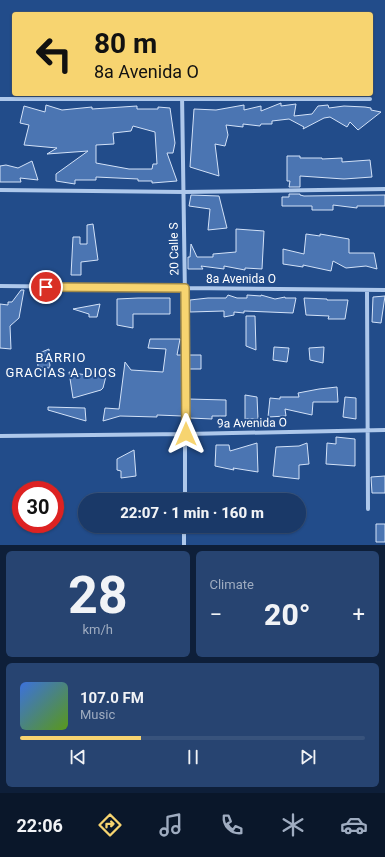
<!DOCTYPE html>
<html lang="en">
<head>
<meta charset="utf-8">
<style>
	body { margin:0; font-family:Roboto,sans-serif; background:#274471; color:#f1f3f6; height:100vh; display:flex; flex-direction:column; font-size:15px; white-space:nowrap }
	* { box-sizing:border-box; margin:0 }
	p { font-size:13px; color:#9facc0 }
	.icon { flex:none; width:22px; height:22px; fill:none; stroke:currentColor; stroke-width:2; stroke-linecap:round; stroke-linejoin:round }
	.map { position:relative; height:545px; overflow:hidden }
	.drawer { display:flex; flex-direction:column; gap:6px; padding:6px; background:#0e1f39; flex:1 }
	.drawer>* { flex:none }
	.top-card { position:absolute; left:12px; top:12px; width:361px; height:84px; border-radius:4px; box-shadow:0 1px 3px #0004,0 0 0 1px #38537c; background:#f7d470; color:#111; overflow:hidden }
	.speed { position:absolute; left:12px; top:481px; display:flex; gap:8px; font-size:20px; font-weight:700; text-align:center }
	.speed>* { display:grid; place-content:center; width:52px; height:52px; border-radius:50%; background:#1a3968; box-shadow:0 1px 3px #0004,0 0 0 1px #38537c; line-height:1 }
	.speed .limit { border:6px solid #d22; background:#fff; color:#111 }
	.pin { position:absolute; display:grid; place-items:center; width:34px; height:34px; color:#fff; margin:-17px; border:2px solid #fff; border-radius:50%; box-shadow:0 1px 4px #0007 }
	.me { position:absolute; width:44px; margin:-22px; rotate:0deg; stroke-linejoin:round; filter:drop-shadow(0 0 3px #0008) }
	.turn { display:flex; align-items:center; gap:14px; height:84px; padding:0 16px; font-size:18px }
	.turn .icon { width:52px; height:52px; stroke-width:2.5 }
	.turn b { display:block; font-size:28px; line-height:34px }
	.big { font-size:30px; font-weight:800; line-height:1.1 }
	.drawer .card { flex:1; display:flex; flex-direction:column; justify-content:center; gap:6px; min-width:0; padding:0 14px; border-radius:6px; background:#274471 }
	.drawer .dial { align-items:center; gap:0 }
	.dial b { font-size:52px; line-height:1 }
	.song { display:flex; align-items:center; gap:12px }
	.cover { width:48px; height:48px; border-radius:6px; background:linear-gradient(135deg,hsl(220 70% 55%),hsl(90 70% 35%)) }
	.played { height:4px; border-radius:2px; background:linear-gradient(90deg,#f7d470 35%,#38537c 35%) }
	.keys { display:flex; justify-content:space-around; direction:ltr }
	.heat { display:flex; justify-content:space-between; align-items:center; font-size:22px; direction:ltr }
	.drawer .tiles { flex:1; display:grid; gap:6px; grid-template-columns:1fr 1fr }
	.card:last-child { grid-column:span 2 }
	.trip { position:absolute; left:78px; top:493px; width:228px; height:40px; border-radius:20px; background:#1a3968; box-shadow:0 1px 3px #0004,0 0 0 1px #38537c; font-weight:800; line-height:40px; text-align:center }
	.tab-bar { display:flex; height:64px; justify-content:space-around; align-items:center; background:#0a172a; color:#9facc0 }
	.tab-bar .icon { width:28px; height:28px }
	.tab-bar .on { color:#f7d470 }
	.tab-bar b { font-size:18px; color:#f1f3f6 }
	.map>svg:first-child { display:block }
	.building { fill:#4b75b2; stroke:#d3e2f8; fill-rule:evenodd }
	.lines { fill:none; stroke-linecap:round; stroke-linejoin:round }
	.minor { stroke:#aec8eb; stroke-width:4 }
	.route-casing { stroke:#a18a49; stroke-width:10 }
	.route { stroke:#f7d470; stroke-width:7 }
	.labels { text-anchor:middle; dominant-baseline:central; stroke-width:4; stroke-linejoin:round; paint-order:stroke }
	.street-label { font-size:12px; fill:#fff; stroke:#224c8a }
	.neighbourhood-label { font-size:13px; letter-spacing:1px; fill:#fff; stroke:#224c8a }
</style>
</head>
<body>
<div class="map">
<svg width="385" height="545" viewBox="0 0 385 545">
	<rect width="100%" height="100%" fill="#224c8a"/>
	<path class="building" d="M281 103V106L296 104 294 116 312 114 318 106 328 105 329 108 344 106 365 107 371 108V110L381 112 358 130 350 122 347 127 330 117 324 118 303 129 304 127 289 119 272 121V124H261L260 126 243 124V127L226 125 228 135 225 146 215 144 219 176 190 167 194 109 216 110 244 105V110L261 106V111Z
		M46 105 62 110 92 107V109L137 106V109H158V107L170 108 175 143 173 153H167L177 181 152 183V181H138V179L96 177V180H75V184L56 181V174L88 151 47 154 57 148 24 145 29 125 20 123 24 106 45 112ZM133 126 155 132 157 164H153L152 169H129L96 163V145L114 144 113 133 131 131Z
		M287 156H300V158H322V159L342 158V162L370 160 372 177 344 179 300 176V187H289L290 181H287Z
		M32 161 38 180 20 178 21 182H0V166L6 165 18 168Z
		M289 194H300V195L304 196 385 195V206H357V208L333 205V210H312V206H282V197H289Z
		M191 195 219 196 227 228 208 230 210 209 189 206Z
		M93 224 98 260 81 262V275H71L73 237H80V244H87V225Z
		M236 229 264 231 262 269 245 268V270L224 266V269L201 266 203 269H188V257H190L191 244 197 257H213V254L236 252Z
		M306 234 320 236V234L349 239V253H374L377 269 366 266 346 268 333 261 331 271 303 265V267L283 264V249L304 254Z
		M21 290H24L19 318 10 326 11 349 0 348V304L8 305V302H12Z
		M228 295 237 298H247V295L261 296V295L275 299 285 297V298H296L293 313 244 311V313L234 312V315L224 317V311L190 312V300L208 298H226Z
		M385 296 381 323 372 322 373 297Z
		M138 298H170V314H133V328L117 325V299Z
		M304 298 327 299V300H348L345 319H328L329 316 306 315Z
		M100 304 97 317H89V314L73 309Z
		M246 316H255L256 350 246 346Z
		M150 339H180L177 355H182V416L157 415V417L120 416 103 421 105 408 119 409 125 362 131 370 163 372 166 349 148 348Z
		M274 347 289 348 287 362 273 360Z
		M324 347 323 363 310 360 309 348Z
		M49 349 50 368 38 367 37 354Z
		M188 355H201V369H188Z
		M86 371 106 376 103 388 101 390 73 398 69 372 86 375Z
		M337 387 338 402H313L312 415 285 409 286 416 268 417 270 398 280 399V397H299L298 393 319 389Z
		M245 395 257 397 258 419H245Z
		M345 397 356 398V419L343 417Z
		M188 399 226 400V416H212V419L190 418V416H188Z
		M48 407 85 408 86 421 48 410Z
		M336 437 355 439V466L326 464 327 443 336 444Z
		M257 443 258 472 233 468 234 470 215 466 216 445H229L230 451Z
		M307 443 309 464 299 465V479L273 476 276 447 299 446Z
		M134 450 136 476 121 478V471L117 470V459Z
		M385 476V493H372L371 477Z
		M376 524H385V542H376Z"/>
	<g class="lines">
		<path class="minor" d="M182 94 185 296V500
			M0 99H370
			M0 190 184 192 385 189
			M0 286 385 290
			M367 290 368 509
			M0 436 186 434 385 430
			M184 545V526"/>
	</g>
	<g class="lines">
		<defs>
			<path id="route" d="M46 287 185 288 186 434"/>
		</defs>
		<use href="#route" class="route-casing"/>
		<use href="#route" class="route"/>
	</g>
	<g class="labels">
		<g class="street-label">
			<text transform="translate(174 249) rotate(-91)">20 Calle S</text>
			<text x="241" y="279">8a Avenida O</text>
			<text transform="translate(252 423) rotate(-1)">9a Avenida O</text>
		</g>
		<g class="neighbourhood-label">
			<text x="61" y="357">BARRIO<tspan x="61" dy="15">GRACIAS A DIOS</tspan></text>
		</g>
	</g>
</svg>
<div class="speed"><div class="limit">30</div></div>
<div class="pin" style="left:46px;top:287px;background:#d93025"><svg class="icon" aria-label="arrive" viewBox="0 0 24 24"><path d="M6 21V4h12l-3 4 3 4H6"/></svg></div>
<svg class="me" style="left:186px;top:434px" viewBox="-20 -20 40 40"><path d="M0-17L14 15 0 8-14 15z" fill="#f7d470" stroke="#fff" stroke-width="4"/></svg>
<div class="trip">22:07 · 1 min · 160 m</div>
<div class="top-card">
<div class="turn"><svg class="icon" aria-label="left" viewBox="0 0 24 24"><path d="M17 20v-9H6M10 6l-5 5 5 5"/></svg><div><b>80 m</b>8a Avenida O</div></div>
</div>
</div>
<section class="drawer">
<div class="tiles">
<div class="card dial"><b>28</b><p>km/h</p></div>
<div class="card"><p>Climate</p>
<div class="heat"><a>−</a><b class="big">20°</b><a>+</a></div>
</div>
<div class="card">
<div class="song"><i class="cover"></i><div><b>107.0 FM</b><p>Music</p></div></div>
<div class="played"></div>
<div class="keys"><svg class="icon" aria-label="previous" viewBox="0 0 24 24"><path d="M18 5L8 12l10 7zM5 5v14"/></svg><svg class="icon" aria-label="pause" viewBox="0 0 24 24"><path d="M8 5v14M16 5v14"/></svg><svg class="icon" aria-label="next" viewBox="0 0 24 24"><path d="M6 5l10 7-10 7zM19 5v14"/></svg></div>
</div>
</div>
</section>
<nav class="tab-bar">
<b>22:06</b>
<svg class="icon on" aria-label="directions" viewBox="0 0 24 24"><path d="M12 3l9 9-9 9-9-9zM9 14v-3h6M13 9l2 2-2 2"/></svg>
<svg class="icon" aria-label="music" viewBox="0 0 24 24"><path d="M9 18V5l10-2v13"/><circle cx="6" cy="18" r="3"/><circle cx="16" cy="16" r="3"/></svg>
<svg class="icon" aria-label="phone" viewBox="0 0 24 24"><path d="M5 4h4l2 5-3 2q2 4 5 5l2-3 5 2v4C11 20 4 13 5 4z"/></svg>
<svg class="icon" aria-label="climate" viewBox="0 0 24 24"><path d="M12 3v18M4 7l16 10M4 17L20 7"/></svg>
<svg class="icon" aria-label="car" viewBox="0 0 24 24"><path d="M5 17H2v-5l4-1 3-4h7l3 4 3 1v5h-3M9 17h6M6 11h13"/><circle cx="7" cy="17" r="2"/><circle cx="17" cy="17" r="2"/></svg>
</nav>
</body>
</html>
